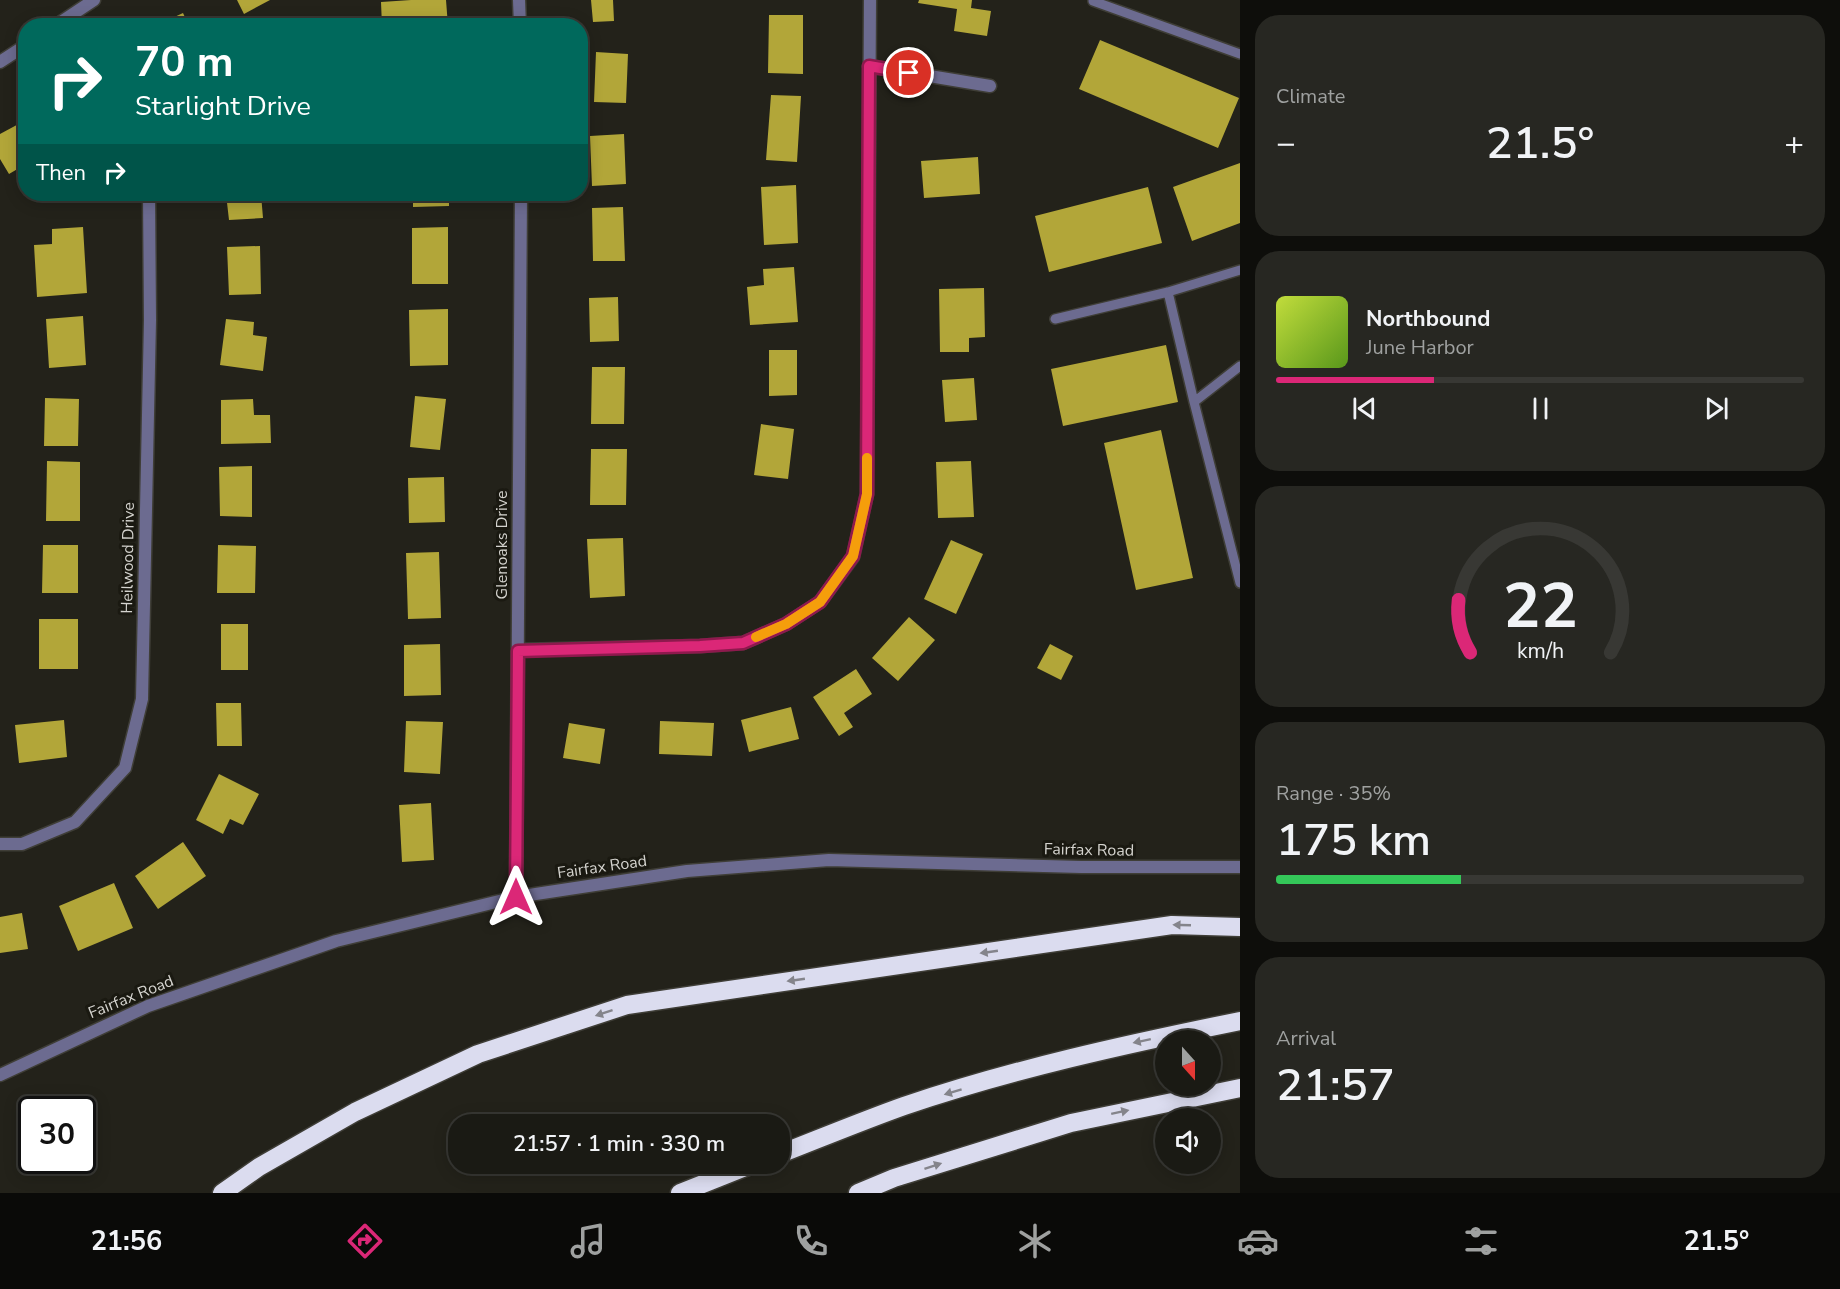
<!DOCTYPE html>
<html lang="en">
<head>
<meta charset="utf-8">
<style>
	body { margin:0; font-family:"Nunito Sans",sans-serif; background:#272722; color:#f1f3f6; height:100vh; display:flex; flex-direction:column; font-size:22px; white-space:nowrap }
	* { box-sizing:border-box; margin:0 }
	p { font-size:20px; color:#9fa1a0 }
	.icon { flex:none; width:33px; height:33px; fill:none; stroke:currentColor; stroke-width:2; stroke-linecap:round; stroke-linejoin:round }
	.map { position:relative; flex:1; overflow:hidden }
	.sheet { display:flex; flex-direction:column; gap:15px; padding:15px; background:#0e0e0b; width:600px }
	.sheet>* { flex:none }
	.top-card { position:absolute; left:18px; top:18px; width:570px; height:183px; border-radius:24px; box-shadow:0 3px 15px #0003,0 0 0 2px #383834; background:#00695c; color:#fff; overflow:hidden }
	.needle { width:39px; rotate:159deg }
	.controls { position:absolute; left:1155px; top:1030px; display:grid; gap:12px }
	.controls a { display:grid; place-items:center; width:66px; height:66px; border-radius:50%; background:#1a1a14; box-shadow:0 3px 15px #0003,0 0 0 2px #383834; font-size:30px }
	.speed { position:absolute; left:18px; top:1096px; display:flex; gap:12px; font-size:30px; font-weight:700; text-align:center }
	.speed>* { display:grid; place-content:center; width:78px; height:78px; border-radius:50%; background:#1a1a14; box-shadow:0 3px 15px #0003,0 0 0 2px #383834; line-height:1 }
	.speed .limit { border:3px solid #111; border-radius:9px; background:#fff; color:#111 }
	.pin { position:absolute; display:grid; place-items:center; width:51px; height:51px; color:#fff; margin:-26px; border:3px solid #fff; border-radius:50%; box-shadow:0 2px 6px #0007 }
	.me { position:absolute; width:66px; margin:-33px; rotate:0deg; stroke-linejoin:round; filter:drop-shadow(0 0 4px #0008) }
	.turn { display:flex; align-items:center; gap:21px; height:126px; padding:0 18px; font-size:27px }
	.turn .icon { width:78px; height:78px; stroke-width:2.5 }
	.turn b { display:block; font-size:42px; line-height:51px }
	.then { display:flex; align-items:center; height:57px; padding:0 18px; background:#0003; gap:12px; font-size:22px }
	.big { font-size:45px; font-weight:600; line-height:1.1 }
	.sheet .widget { flex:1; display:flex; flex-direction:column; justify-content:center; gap:9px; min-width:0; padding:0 21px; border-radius:24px; background:#272722 }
	.sheet .dial { align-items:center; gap:0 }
	.dial svg { height:156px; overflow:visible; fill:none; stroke:#383834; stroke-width:7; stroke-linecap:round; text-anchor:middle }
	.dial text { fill:#f1f3f6; stroke:none }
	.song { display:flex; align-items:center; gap:18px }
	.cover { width:72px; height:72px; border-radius:9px; background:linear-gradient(135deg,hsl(70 70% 55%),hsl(90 70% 35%)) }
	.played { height:6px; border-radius:3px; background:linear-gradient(90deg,#db2777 30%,#383834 30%) }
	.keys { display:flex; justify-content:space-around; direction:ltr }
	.heat { display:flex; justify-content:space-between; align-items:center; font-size:33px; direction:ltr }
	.charge { height:9px; border-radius:4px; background:linear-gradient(90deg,#34c759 35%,#383834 0) }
	.trip { position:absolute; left:448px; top:1114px; width:342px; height:60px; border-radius:24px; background:#1a1a14; box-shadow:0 3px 15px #0003,0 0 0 2px #383834; font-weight:600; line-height:60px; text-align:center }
	.dock { display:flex; height:96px; justify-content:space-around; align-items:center; background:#0a0a08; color:#9fa1a0 }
	.dock .icon { width:42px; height:42px }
	.dock .selected { color:#db2777 }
	.dock b { font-size:27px; color:#f1f3f6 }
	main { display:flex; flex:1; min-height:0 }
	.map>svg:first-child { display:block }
	.building { fill:#b2a639 }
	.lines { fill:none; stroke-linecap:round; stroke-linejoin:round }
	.service-casing { stroke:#3f3e37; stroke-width:12 }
	.minor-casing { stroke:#3f3e37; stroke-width:15 }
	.tertiary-casing { stroke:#3f3e37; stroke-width:15 }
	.motorway-casing { stroke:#3f3e37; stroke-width:21 }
	.service { stroke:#6c6b90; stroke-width:9 }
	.minor { stroke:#6c6b90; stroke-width:12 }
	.tertiary { stroke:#6c6b90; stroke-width:12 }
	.motorway { stroke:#dbdcef; stroke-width:18 }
	.oneway { fill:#84848b }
	.route-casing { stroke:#8e194d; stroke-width:15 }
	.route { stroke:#db2777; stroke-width:10 }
	.slow { stroke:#f59e0b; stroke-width:10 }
	.labels { text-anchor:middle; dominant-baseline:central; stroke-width:6; stroke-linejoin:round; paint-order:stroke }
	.street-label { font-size:16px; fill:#d4d3ce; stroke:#1a1911 }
</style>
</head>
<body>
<main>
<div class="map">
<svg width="1240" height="1193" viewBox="0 0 1240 1193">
	<rect width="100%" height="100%" fill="#23221a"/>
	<path class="building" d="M237 0H270L244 14Z
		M411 0H446L448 26H382L381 2Z
		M591 0H613L614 21 593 22Z
		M919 0H972L971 8 991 11 987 36 954 31 957 9 918 3Z
		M183 13 189 26H155Z
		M769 15H803V74L768 73Z
		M1100 40 1239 98 1218 148 1079 89Z
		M596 52 628 54 626 103 594 102Z
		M771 95 801 96 797 162 766 160Z
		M26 120V164L9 174 0 159V134Z
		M624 134 626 184 592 186 590 136Z
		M978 157 980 194 924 198 921 161Z
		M1240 163V223L1192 241 1173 187Z
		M796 185 798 243 764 245 761 187Z
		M1148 187 1162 243 1049 272 1035 216Z
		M226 194H261L263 218 229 220Z
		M413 194H449V206L413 207Z
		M623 207 625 261H593L592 208Z
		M83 227 87 293 37 297 34 245 52 244V229Z
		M448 227V284H412V228Z
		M260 246 261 294 229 295 227 247Z
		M794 267 798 322 750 325 747 287 764 285 763 269Z
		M984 288 985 337 969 338V352H940L939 289Z
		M618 297 619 341 590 342 589 298Z
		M448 309V365L410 366 409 310Z
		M83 316 86 365 49 368 46 319Z
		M226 319 254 322 253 335 267 337 263 371 220 365Z
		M1166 345 1178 402 1063 426 1051 369Z
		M769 350H797V395L769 396Z
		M592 367H625L624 424H591Z
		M974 378 977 420 945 422 942 380Z
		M415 396 446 399 440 450 410 447Z
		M45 398 79 399 78 446H44Z
		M253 399 254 415H270L271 443 221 444V400Z
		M761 424 794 429 788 479 754 475Z
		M1161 430 1193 578 1136 590 1104 443Z
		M591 449H627L626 505H590Z
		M47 461 80 462V521H46Z
		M971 461 974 517 938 518 936 462Z
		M252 466V517L220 516 219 467Z
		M444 477 445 522 409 523 408 478Z
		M623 538 625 596 590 598 587 539Z
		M951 540 983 554 956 614 924 599Z
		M43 545H78V593H42Z
		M218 545 256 546 255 593H217Z
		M439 552 441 618 408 619 406 553Z
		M909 617 935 640 898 681 872 658Z
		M39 619H78V669H39Z
		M221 624H248V670H221Z
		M440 644 441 695 404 696V645Z
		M1050 644 1073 656 1061 680 1037 668Z
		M856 669 872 694 844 713 853 727 839 736 813 697Z
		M216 703H241L242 746H217Z
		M791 707 799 739 749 752 741 720Z
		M64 720 67 757 19 763 15 725Z
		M406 721 443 722 440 774 404 772Z
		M660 721 714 723 712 756 659 754Z
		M569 723 605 729 600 764 563 758Z
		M219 774 259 794 243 825 230 819 223 834 196 820Z
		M431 803 434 860 402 862 399 805Z
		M183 842 206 876 158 909 135 876Z
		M114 883 133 928 78 951 59 906Z
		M22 913 28 949 0 953V917Z"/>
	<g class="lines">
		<defs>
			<path id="service" d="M1093 1 1240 54
				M1168 292 1194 402
				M1055 319 1168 292 1240 270
				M1240 366 1194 402 1240 583"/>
			<path id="minor" d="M519 0 520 26
				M55 26 94 0
				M0 62 26 45
				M869 66 990 86
				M518 650 700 646 743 643 786 624 820 602 853 557 867 494 870 0
				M0 844H22L75 822 125 768 142 699 150 320 149 194
				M516 897 521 194"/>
			<path id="tertiary" d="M0 1075 148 1006 336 941 516 897 687 871 829 860 1081 867H1240"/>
			<path id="motorway" d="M780 1154C821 1138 862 1121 904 1106 1013 1069 1127 1044 1240 1021
				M222 1193 259 1167 355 1112 478 1054 627 1005 1172 925 1240 927
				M680 1193 753 1164
				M858 1193 894 1178 1071 1123 1240 1088"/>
		</defs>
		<use href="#service" class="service-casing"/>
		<use href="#minor" class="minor-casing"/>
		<use href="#tertiary" class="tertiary-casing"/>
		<use href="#motorway" class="motorway-casing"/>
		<use href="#service" class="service"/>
		<use href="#minor" class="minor"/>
		<use href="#tertiary" class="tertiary"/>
		<use href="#motorway" class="motorway"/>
	</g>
	<defs><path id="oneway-solid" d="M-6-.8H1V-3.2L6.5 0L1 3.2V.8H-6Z" transform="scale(1.5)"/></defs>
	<g class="oneway">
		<use href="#oneway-solid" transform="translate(1182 925) rotate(-178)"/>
		<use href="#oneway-solid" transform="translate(989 952) rotate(172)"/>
		<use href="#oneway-solid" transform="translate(796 980) rotate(172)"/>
		<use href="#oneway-solid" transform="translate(604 1013) rotate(162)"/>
		<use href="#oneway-solid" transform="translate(1142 1041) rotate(168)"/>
		<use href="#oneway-solid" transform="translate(953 1092) rotate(163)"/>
		<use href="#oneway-solid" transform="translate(1120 1112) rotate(-12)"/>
		<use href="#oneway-solid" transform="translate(933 1166) rotate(-18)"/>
	</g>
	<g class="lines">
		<defs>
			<path id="route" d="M516 897 518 651 700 646 743 643 786 624 820 602 853 556 867 494 869 66 909 73"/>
		</defs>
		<use href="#route" class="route-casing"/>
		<use href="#route" class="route"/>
		<path class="slow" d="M756 637 786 624 820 602 853 556 867 494V458"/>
	</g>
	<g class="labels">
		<g class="street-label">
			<text transform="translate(502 545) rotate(-90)">Glenoaks Drive</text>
			<text transform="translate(128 558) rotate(-89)">Heilwood Drive</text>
			<text transform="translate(1089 850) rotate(1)">Fairfax Road</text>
			<text transform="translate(602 867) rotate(-8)">Fairfax Road</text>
			<text transform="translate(131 997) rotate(-22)">Fairfax Road</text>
		</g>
	</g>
</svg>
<div class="controls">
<a><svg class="needle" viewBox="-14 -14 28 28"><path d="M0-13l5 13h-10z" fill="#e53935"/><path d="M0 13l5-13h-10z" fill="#9fa1a0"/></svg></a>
<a><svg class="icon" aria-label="sound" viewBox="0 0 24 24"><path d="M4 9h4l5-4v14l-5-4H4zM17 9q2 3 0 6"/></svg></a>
</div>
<div class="speed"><div class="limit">30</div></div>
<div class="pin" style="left:909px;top:73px;background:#d93025"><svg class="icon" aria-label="arrive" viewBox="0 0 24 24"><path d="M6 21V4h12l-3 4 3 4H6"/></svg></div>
<svg class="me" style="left:516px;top:897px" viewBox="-20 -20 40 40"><path d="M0-17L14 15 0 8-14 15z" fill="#db2777" stroke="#fff" stroke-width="4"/></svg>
<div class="trip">21:57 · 1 min · 330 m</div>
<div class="top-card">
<div class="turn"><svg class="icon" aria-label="right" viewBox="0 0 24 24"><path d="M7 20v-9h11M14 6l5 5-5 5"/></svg><div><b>70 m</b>Starlight Drive</div></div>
<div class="then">Then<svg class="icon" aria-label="right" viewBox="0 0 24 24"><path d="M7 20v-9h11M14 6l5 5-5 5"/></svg></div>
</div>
</div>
<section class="sheet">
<div class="widget"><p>Climate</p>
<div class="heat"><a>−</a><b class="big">21.5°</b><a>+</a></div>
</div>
<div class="widget">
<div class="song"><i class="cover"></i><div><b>Northbound</b><p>June Harbor</p></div></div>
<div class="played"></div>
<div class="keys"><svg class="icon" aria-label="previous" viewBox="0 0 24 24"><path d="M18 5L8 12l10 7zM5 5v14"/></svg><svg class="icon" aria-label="pause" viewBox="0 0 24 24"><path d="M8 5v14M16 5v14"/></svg><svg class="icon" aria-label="next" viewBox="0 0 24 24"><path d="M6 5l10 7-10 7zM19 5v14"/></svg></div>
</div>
<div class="widget dial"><svg viewBox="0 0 100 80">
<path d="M14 69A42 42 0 1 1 86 69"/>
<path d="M14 69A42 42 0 0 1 8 42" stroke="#db2777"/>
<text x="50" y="56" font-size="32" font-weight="700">22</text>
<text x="50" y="72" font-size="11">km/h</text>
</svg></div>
<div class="widget"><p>Range · 35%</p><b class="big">175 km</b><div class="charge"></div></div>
<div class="widget"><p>Arrival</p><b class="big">21:57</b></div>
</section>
</main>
<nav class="dock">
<b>21:56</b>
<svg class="icon selected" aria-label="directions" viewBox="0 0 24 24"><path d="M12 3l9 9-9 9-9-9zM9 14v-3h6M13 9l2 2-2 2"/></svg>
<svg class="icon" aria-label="music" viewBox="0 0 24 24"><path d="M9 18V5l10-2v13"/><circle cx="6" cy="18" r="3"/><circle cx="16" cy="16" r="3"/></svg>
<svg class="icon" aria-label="phone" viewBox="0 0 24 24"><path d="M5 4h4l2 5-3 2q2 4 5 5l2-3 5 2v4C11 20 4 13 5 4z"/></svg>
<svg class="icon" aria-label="climate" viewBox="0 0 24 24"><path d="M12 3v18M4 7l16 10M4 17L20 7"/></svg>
<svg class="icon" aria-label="car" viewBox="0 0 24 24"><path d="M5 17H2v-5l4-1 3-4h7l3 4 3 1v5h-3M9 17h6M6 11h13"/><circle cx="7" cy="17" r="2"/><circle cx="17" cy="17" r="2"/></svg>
<svg class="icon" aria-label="filters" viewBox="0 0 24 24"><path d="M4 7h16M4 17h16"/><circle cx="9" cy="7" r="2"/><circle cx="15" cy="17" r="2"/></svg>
<b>21.5°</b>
</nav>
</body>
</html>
